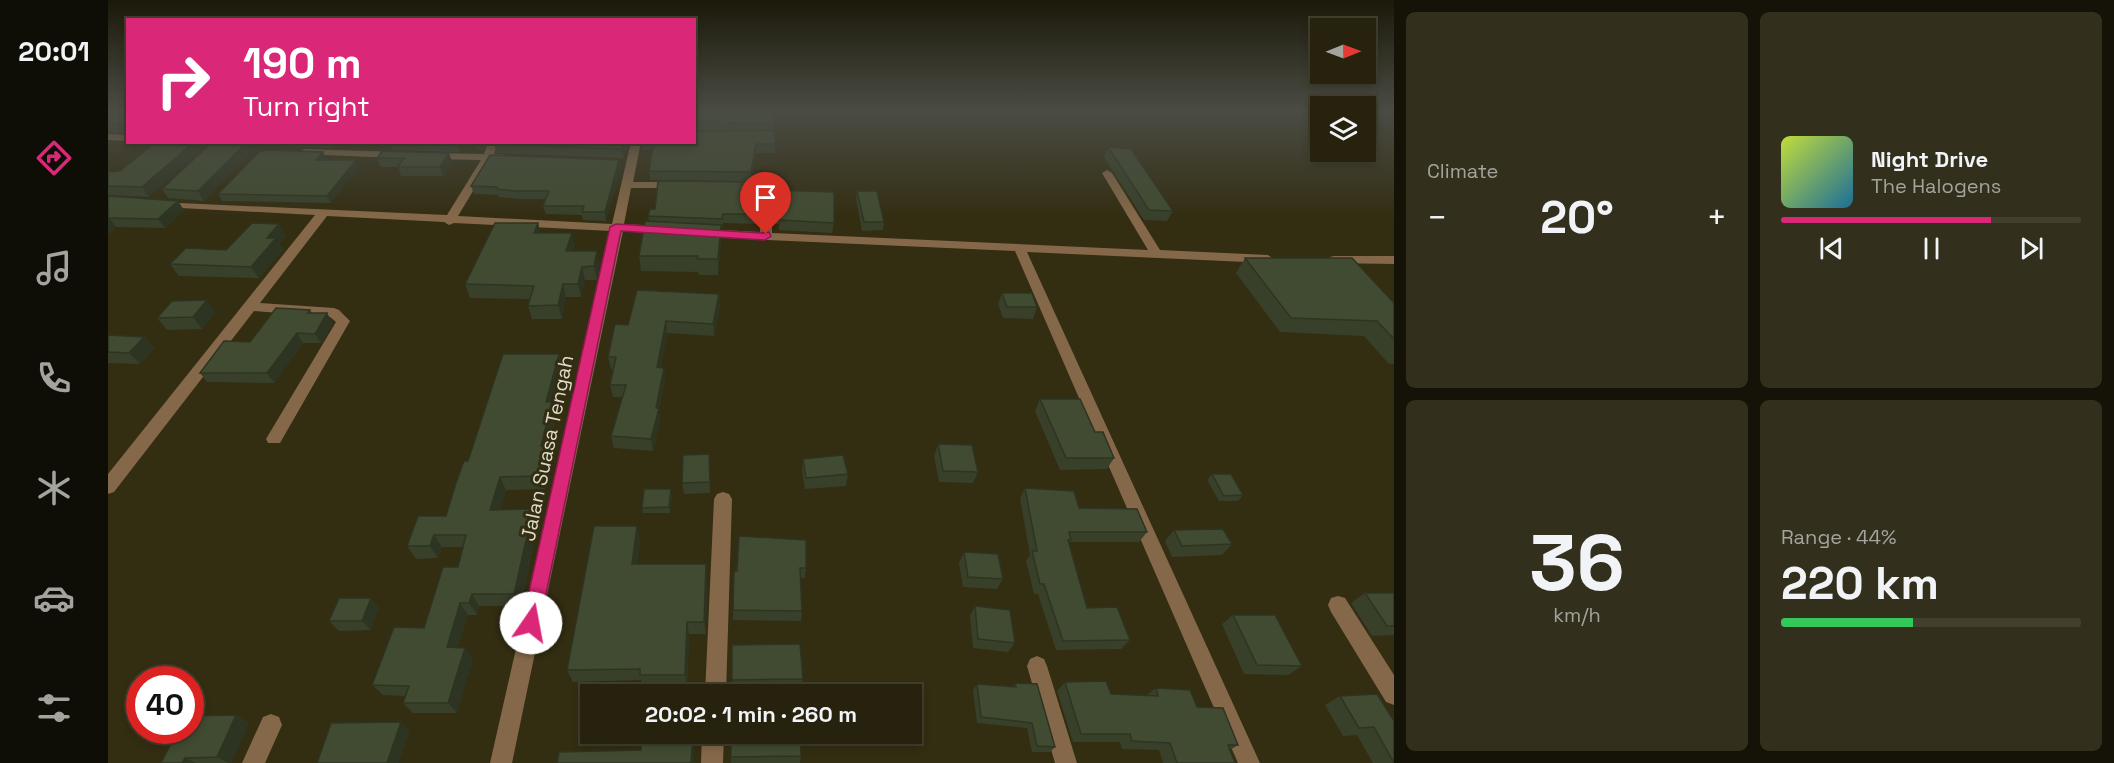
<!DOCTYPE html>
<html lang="en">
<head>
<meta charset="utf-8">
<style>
	body { margin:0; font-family:"Space Grotesk",sans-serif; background:#322f1c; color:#f1f3f6; height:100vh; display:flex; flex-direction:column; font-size:22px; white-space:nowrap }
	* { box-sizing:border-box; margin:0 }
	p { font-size:20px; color:#a4a49e }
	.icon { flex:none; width:33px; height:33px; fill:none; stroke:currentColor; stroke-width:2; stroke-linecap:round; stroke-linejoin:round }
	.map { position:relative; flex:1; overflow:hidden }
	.details { display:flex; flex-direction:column; gap:12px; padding:12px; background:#151308; width:720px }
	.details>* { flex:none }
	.guide { position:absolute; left:18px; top:18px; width:570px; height:126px; border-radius:0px; box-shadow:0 3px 9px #0003,0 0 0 2px #423f2e; background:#db2777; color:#fff; overflow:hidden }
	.needle { width:39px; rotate:89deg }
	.controls { position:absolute; left:1202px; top:18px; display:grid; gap:12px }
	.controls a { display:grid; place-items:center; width:66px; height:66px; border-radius:0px; background:#26220e; box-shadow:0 3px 9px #0003,0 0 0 2px #423f2e; font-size:30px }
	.speed { position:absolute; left:18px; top:666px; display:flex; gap:12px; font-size:30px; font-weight:700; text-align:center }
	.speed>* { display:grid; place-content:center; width:78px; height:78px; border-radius:50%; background:#26220e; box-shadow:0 3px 9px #0003,0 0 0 2px #423f2e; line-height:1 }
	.speed .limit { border:9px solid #d22; background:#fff; color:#111 }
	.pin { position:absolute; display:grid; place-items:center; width:51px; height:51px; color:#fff; margin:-62px -26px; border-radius:50% 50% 50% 0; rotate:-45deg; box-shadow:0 0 6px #0007 }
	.pin .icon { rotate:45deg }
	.me { position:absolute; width:66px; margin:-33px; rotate:12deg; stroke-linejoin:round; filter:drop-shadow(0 0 4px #0008) }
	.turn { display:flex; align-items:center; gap:21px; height:126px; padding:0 18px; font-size:27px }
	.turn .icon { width:78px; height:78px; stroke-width:2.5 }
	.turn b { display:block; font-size:42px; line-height:51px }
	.big { font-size:45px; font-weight:700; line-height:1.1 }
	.details .widget { flex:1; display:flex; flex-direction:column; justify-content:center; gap:9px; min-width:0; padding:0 21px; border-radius:9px; background:#322f1c }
	.details .dial { align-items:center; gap:0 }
	.dial b { font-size:78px; line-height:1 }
	.song { display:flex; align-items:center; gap:18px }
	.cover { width:72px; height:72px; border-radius:9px; background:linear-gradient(135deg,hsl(70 70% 55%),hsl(200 70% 35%)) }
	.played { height:6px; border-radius:3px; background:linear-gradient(90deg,#db2777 70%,#423f2e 70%) }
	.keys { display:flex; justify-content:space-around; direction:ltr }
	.heat { display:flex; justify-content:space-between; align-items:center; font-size:33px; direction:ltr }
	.charge { height:9px; border-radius:4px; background:linear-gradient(90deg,#34c759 44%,#423f2e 0) }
	.details .tiles { flex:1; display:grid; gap:12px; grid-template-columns:repeat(2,1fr) }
	.trip { position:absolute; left:472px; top:684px; width:342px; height:60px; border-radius:0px; background:#26220e; box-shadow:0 3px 9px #0003,0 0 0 2px #423f2e; font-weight:700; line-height:60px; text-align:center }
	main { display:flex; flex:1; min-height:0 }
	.tabs { display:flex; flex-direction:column; width:108px; justify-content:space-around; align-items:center; background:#0f0e06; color:#a4a49e }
	.tabs .icon { width:42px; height:42px }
	.tabs .active { color:#db2777 }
	.tabs b { font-size:27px; color:#f1f3f6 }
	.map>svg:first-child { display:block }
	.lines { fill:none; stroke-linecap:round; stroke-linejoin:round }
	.minor { fill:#856849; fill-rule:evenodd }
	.wall { fill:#38402a }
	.shaded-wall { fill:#2e3422 }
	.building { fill:#414b31; stroke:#2e3422; stroke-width:1.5 }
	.route { fill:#db2777; stroke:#8e194d; stroke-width:1.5 }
	.labels { text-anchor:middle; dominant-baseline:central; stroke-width:6; stroke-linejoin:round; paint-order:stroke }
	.street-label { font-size:20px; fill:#dedbcb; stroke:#332d12 }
</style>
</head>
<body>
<main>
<nav class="tabs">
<b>20:01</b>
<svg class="icon active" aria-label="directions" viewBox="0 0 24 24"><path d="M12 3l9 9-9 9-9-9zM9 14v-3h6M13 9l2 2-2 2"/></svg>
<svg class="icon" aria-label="music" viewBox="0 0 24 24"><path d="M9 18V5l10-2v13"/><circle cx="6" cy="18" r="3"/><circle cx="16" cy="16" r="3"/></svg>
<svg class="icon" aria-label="phone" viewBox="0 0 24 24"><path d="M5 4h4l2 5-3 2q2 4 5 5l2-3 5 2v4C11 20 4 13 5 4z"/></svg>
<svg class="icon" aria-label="climate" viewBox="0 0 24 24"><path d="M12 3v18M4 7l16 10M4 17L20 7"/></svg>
<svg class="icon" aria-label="car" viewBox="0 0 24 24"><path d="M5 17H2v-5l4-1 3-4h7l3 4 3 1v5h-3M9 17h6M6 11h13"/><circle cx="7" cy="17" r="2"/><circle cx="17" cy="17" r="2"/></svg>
<svg class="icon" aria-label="filters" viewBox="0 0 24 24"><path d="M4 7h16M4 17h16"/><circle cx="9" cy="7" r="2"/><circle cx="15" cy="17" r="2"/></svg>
</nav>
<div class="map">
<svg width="1286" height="763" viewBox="0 0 1286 763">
	<rect width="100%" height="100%" fill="#332d12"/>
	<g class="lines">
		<path class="minor" d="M0 134 20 135V141L0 140Z
			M380 142H390L386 154 400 155 405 158 400 161H383L350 216 504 224 523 142H533L525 182H569L575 185 569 188H523L516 224 555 226 561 230 555 234 515 231 404 763H382L503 231 346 223 341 225 336 222 219 216 152 303 226 308 231 310 242 321 172 443H160L158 439 228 322 222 317 146 311 6 492 0 494V474L207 215 54 207 50 206V202L339 215 373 160 322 159 317 156 322 153 376 154Z
			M196 149 292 152 297 155 292 158 192 154 191 152Z
			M999 170 1004 173 1052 250 1160 255 1166 259 1160 263 919 252 1152 763H1130L907 251 594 237 588 233 594 229 652 232V189L623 188 617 185C626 179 655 180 664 186V233L1040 250 994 173Z
			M1226 256H1286V264L1222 263V257Z
			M615 492 621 494 624 499 618 694H597L606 499 609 494Z
			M1230 596 1237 598 1286 675V705L1278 702 1223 612 1220 605 1223 598Z
			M929 656 936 659 939 666 969 763H947L919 666 922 659Z
			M163 714 171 717 174 725 157 763H134L155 717Z
			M594 734H616L615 763H593Z"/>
	</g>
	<path class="wall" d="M0 111H20V133L0 132Z
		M586 111H717V116L666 117 667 153H648L643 181 542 180 541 171 545 150H534L533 142H586L613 131 586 130Z
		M741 111H785L784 117 744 119Z
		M48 142H101L41 197 0 195V172L12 171Z
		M104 142H230L226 148 162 146 144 151 96 201 60 198 54 189Z
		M282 142H357L351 152 285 150Z
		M361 142H378L374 151Z
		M387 142H522L519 150H516L515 158 389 153 386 144Z
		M1000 147 1065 211 1059 221 1036 220 996 157Z
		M274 151 344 162 335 176H293L290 167H273L269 158Z
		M218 158 216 160 251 167 223 203 114 201 110 194Z
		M511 160 513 168 498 221 475 220 474 215 438 214 435 206 438 199H410L390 197V195L366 194 363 186Z
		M642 182V190L650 191V224L615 223 614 228H613V240L610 275H591L590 272 533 271 531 256 541 221 540 216 547 209Z
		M665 190 726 223 724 233 671 230V224H666Z
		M749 191 776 222 775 230 754 231 748 199Z
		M0 196 76 210 57 228 8 227 0 235Z
		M430 223 432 233 467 246 465 251H489L491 264 489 280H477L473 297H458L454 319H424L420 306 422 299 362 298 357 284Z
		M171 224 178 236 171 243 175 250 151 278 71 276 62 264 118 250Z
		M1137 258 1286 303V364H1281L1256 336 1172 332 1128 273Z
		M894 293 929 307 925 319 895 318 890 304Z
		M611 294 612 306 606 336 559 333 553 367 556 368 557 379 551 412 552 420 545 451 506 448 503 436 515 397H505L502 385 506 369H503L500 357 520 325Z
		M202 310 204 313 225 323 213 343H195L166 383 99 382 92 373 142 342Z
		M108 312 94 329 59 330 49 318Z
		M0 335 36 337 46 348 32 364 0 363Z
		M451 354 455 368 445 404 449 415 440 450 443 459 437 489 398 490 392 510 430 522 413 606H371L369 615H360L350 647 357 648 365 658 349 713H305L295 703 298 696 275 695 264 685 316 628 350 567 355 547H334L330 558 308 559 299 546 338 516 360 461Z
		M932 399 987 432 1006 458 999 469 952 470 927 411Z
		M830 444 870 472 865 483 831 482 826 456Z
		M601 454 602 493 576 494 574 483Z
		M695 459 740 474 738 486 697 489 694 470Z
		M1104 474 1135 495 1130 501H1111L1099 480Z
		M917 488 971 508 1039 532 1031 542H962L961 544 979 608 1022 640 1013 649 948 650 930 594H926L918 561 922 555 912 498Z
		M564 495 562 513H535L534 508Z
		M1066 530 1124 544 1114 555 1064 557 1057 541Z
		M631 536 698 568 697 578H693L694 611 693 621 625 620V610Z
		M532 540 529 564H598L599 577 598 634H581L579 686 535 687 533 680 465 682 459 670Z
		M856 552 895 579 889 589 855 587 851 563Z
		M1257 593H1286V635L1264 636 1243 603Z
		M263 598 271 608 263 630 231 631 221 621Z
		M867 606 907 643 900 652 865 648 862 616Z
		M1125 615 1194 666 1180 675 1136 674 1114 624Z
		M695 679 693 687 624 689V680Z
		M957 682 1003 694 1039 695 1048 688 1089 707 1130 745 1122 750 1127 763H1055L1051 750 1014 749 1012 742H965L949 691Z
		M907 683 947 747 942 752H924L919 728 869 723 865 690 869 684 905 686Z
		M1232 696 1286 721V763H1265L1249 735 1235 736 1217 705Z
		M128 715 141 723 123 763H53Z
		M693 756 692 763H623V757Z"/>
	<path class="shaded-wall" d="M0 111H9L0 116Z
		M86 142H101L41 197 34 187Z
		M139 142H160L162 146 144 151 96 201 90 191Z
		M223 142H230L226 148Z
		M349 142H357L351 152 348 143Z
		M372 142H378L374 151Z
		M515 142 516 150 515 158 513 149Z
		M518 142H522L519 150Z
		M648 144V153L643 181V172Z
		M215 152 218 158 211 166 208 160Z
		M341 153 344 162 335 176 332 167Z
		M248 160 251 167 223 203 219 196Z
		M511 160 513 168 498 221 497 212Z
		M70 201 76 210 57 228 50 219Z
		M1 218 8 227 0 235V219Z
		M430 223 433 236 426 233Z
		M171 224 178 236 171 243 175 250 151 278 143 267 159 238Z
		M613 225V240L610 275V259Z
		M464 233 467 246 462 265 458 251Z
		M489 251 491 264 489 280 486 266Z
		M474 267 477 280 473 297 470 284Z
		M455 284 458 297 454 319 450 305Z
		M611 294 612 306 606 336 605 324Z
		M99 300 108 312 94 329 85 317Z
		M219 313 225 323 213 343 207 334Z
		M558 321 559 333 551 379 549 367Z
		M189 333 195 343 166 383 159 373Z
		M36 337 46 348 32 364 21 353Z
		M451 354 455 368 445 404 449 415 440 450 443 459 437 489 432 476 433 446 438 402Z
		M556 368 557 379 551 412 552 420 545 451 543 439Z
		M392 477 398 490 389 523 382 510Z
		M563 489 564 495 562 513 561 507Z
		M425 509 430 522 413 606 406 594Z
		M529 526 532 540 527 577 524 564Z
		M326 535 334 547 330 558 322 546Z
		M598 564 599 577 598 634 596 622Z
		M364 594 371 606 369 615 361 603Z
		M263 598 271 608 263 630 254 621Z
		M352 603 360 615 347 658 339 647Z
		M579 622 581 634 579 686 577 675Z
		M357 648 365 658 349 713 340 703Z
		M128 715 141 723 123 763H120L109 757Z
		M293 722 302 730 291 763H279Z
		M585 734H587L586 763H583Z
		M77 758 88 763H74Z"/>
	<path class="building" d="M9 111H20V127H16L14 124 0 123V115Z
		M586 111H665L666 124 586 122Z
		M666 130 667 144H648L643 172 541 171 546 142H586V132Z
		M48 142H86L34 187 0 186V172L12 171Z
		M104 142H139L90 191 54 189Z
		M387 142H515L513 149 386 144Z
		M1000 147 1023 149 1065 211 1041 210Z
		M160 150 215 152 208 160H248L219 196 110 194 151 152Z
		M274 151 341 153 332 167H290L296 158H269Z
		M382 155 511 160 497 212H474L476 206H435L441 191H407L388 189 389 187 363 186Z
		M550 181 642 182 640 190 650 191V214H615L614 219 540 216 542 209H547Z
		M665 190 726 192V223L671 220 672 214H666Z
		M749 191H769L776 222H756Z
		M0 196 70 201 50 219 1 218 0 219Z
		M537 221 613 225 610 259H589L590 256H531Z
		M144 223 171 224 159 238H168L143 267 62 264 78 248 118 250Z
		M387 223H430L426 233H464L458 251H489L486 266 474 267 470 284H455L450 305 420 306 426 286 357 284Z
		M1137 258H1244L1286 303V339L1269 321 1183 318Z
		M529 290 611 294 605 324 558 321 549 367 556 368 548 408H551L543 439 503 436 518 385H502L508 357H500L507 324 520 325Z
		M894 293H924L929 307H899Z
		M99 300 85 317 49 318 64 301Z
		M168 308 202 310 200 313H219L207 334 189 333 159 373H92L116 341 142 342Z
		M0 335 36 337 21 353 0 352Z
		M395 354H451L438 402H444L433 446 438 445 432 476 392 477 382 510 425 509 406 594H364L361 603H352L339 647 357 648 340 703H295L301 686 264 685 286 627 316 628 335 567H350L358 535H326L322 546H299L310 516H338L348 483 356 461H360Z
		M932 399H972L987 432H995L1006 458H958Z
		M830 444 864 445 870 472 835 471Z
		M601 454 602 482 574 483 575 455Z
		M735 455 740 474 698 478 695 459Z
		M1104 474H1123L1135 495 1116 496Z
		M917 488 966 491 971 508 1029 509 1039 532H961L963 540H960L979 608 1009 607 1022 640 955 641 936 584H932L924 551H929Z
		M536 489H563L561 507 534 508Z
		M486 526H529L524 564H598L596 622H579L577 675H532V669L459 670Z
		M1115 529 1124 544 1074 546 1066 530Z
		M631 536 698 540V568H692L694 611 625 610 626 571H629Z
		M856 552 890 554 895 579 860 577Z
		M1257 593H1286V626H1279Z
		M231 598H263L254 621H221Z
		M867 606 902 610 907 643 870 639Z
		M1125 615H1167L1194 666 1149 665Z
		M692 644 695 679 624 680V645Z
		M998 681 1003 694 1050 696 1048 688 1082 690 1089 707 1115 708 1130 745H1120L1127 763H1069L1062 743 1024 741 1022 734H973L957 682Z
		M907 683 929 684 947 747 929 746 924 723 873 717 869 684 908 687Z
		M1269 694 1286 721V763L1266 727 1251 728 1232 696Z
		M128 715 109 757 77 758 74 763H53L70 730H82V716Z
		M293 722 279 763H209L223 723Z
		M534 734H585L583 763H449L451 752 533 750Z
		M623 734H692L693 756 623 757Z"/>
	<linearGradient id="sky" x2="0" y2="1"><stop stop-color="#1c190a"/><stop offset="0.51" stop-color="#4a4c44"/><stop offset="1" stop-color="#4a4c44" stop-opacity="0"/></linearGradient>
	<rect width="1286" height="217" fill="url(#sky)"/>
	<path class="route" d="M508 224 653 233 661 232 663 236 657 240 513 231 432 623 429 629 423 632 416 629 414 623 502 227Z"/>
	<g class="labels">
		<g class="street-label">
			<text transform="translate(439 448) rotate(-78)">Jalan Suasa Tengah</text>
		</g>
	</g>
</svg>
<div class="controls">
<a><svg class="needle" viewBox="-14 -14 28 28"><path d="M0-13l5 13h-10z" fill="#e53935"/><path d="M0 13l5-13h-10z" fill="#a4a49e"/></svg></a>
<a><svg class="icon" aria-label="layers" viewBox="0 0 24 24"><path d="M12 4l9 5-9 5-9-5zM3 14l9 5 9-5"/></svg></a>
</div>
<div class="speed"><div class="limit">40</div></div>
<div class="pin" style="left:658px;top:234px;background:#d93025"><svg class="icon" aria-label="arrive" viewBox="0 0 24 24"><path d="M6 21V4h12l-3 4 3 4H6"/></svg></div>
<svg class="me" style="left:423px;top:623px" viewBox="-20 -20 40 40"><circle r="19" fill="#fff"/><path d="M0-13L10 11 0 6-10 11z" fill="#db2777"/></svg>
<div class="trip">20:02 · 1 min · 260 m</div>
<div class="guide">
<div class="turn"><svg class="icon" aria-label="right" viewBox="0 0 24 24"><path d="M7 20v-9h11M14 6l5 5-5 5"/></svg><div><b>190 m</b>Turn right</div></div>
</div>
</div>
<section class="details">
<div class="tiles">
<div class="widget"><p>Climate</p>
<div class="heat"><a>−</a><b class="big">20°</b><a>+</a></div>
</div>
<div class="widget">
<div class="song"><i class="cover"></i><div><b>Night Drive</b><p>The Halogens</p></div></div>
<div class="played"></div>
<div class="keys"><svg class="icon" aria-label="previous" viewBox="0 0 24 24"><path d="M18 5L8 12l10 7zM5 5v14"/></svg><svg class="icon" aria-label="pause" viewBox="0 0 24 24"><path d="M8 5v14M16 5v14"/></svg><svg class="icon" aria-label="next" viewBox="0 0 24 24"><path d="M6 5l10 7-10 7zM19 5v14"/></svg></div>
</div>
<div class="widget dial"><b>36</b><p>km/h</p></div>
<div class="widget"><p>Range · 44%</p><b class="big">220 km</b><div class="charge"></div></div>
</div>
</section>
</main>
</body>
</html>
